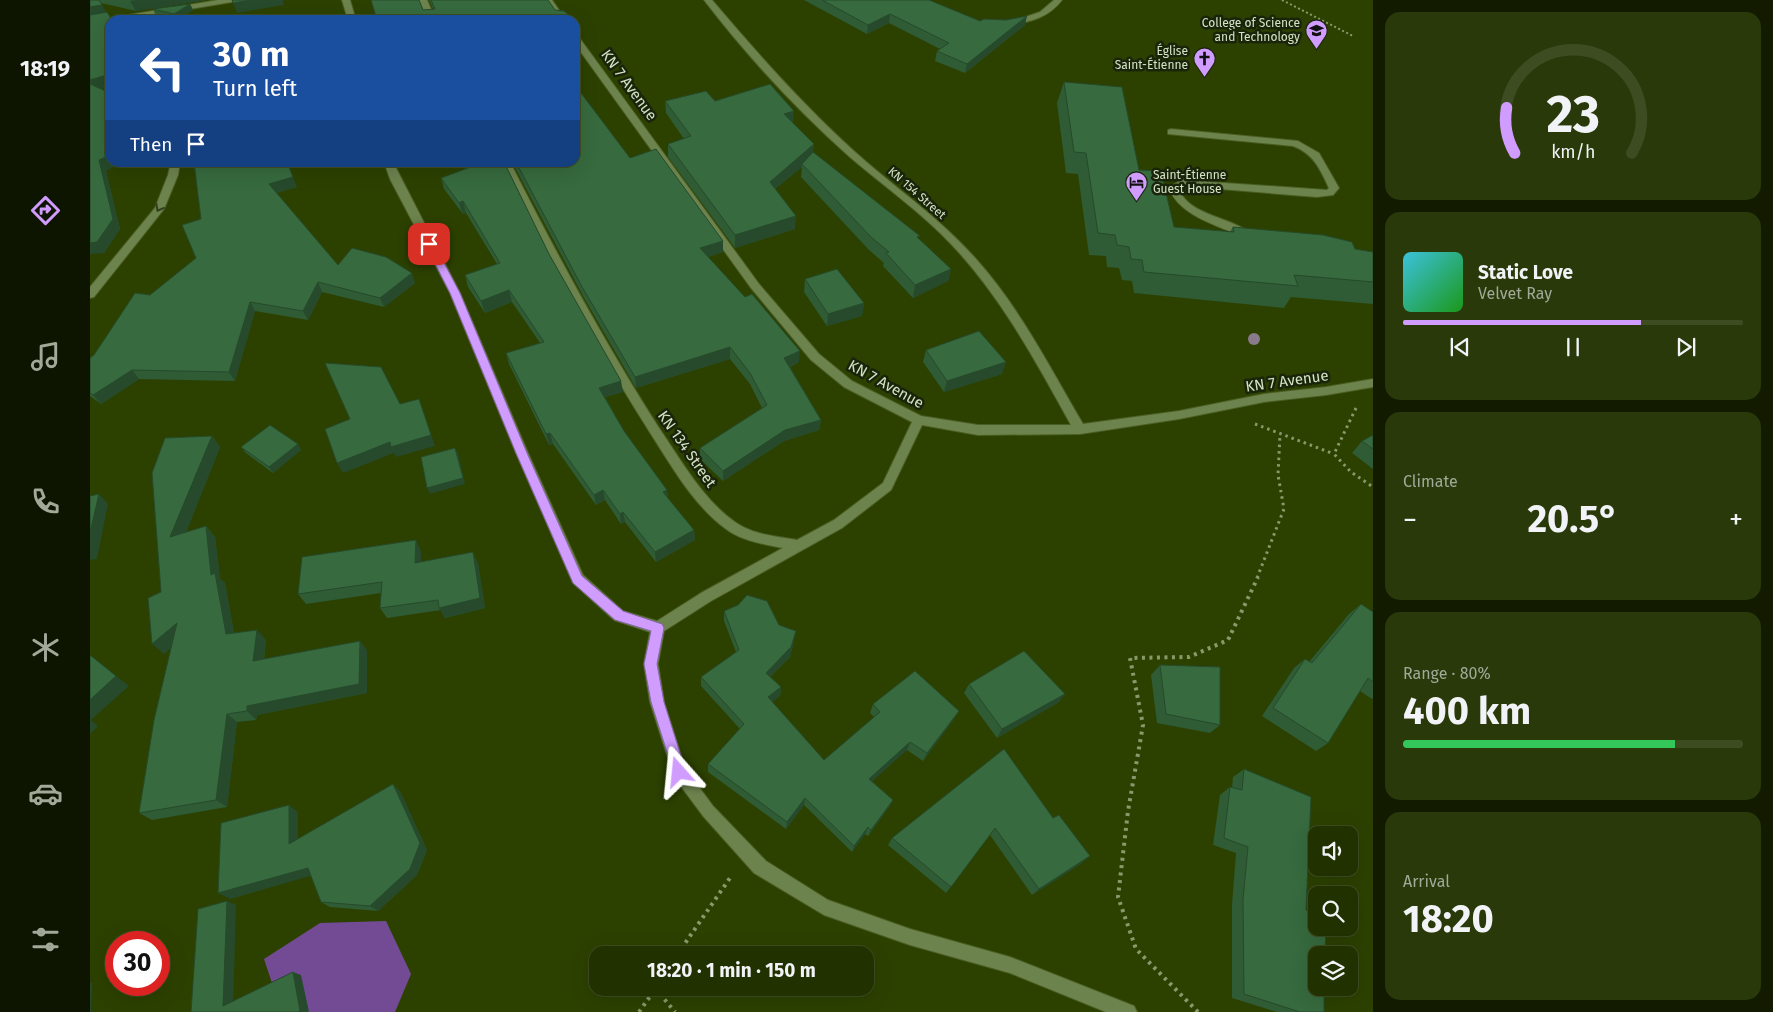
<!DOCTYPE html>
<html lang="en">
<head>
<meta charset="utf-8">
<style>
	body { margin:0; font-family:"Fira Sans",sans-serif; background:#29390a; color:#f1f3f6; height:100vh; display:flex; flex-direction:column; font-size:19px; white-space:nowrap }
	* { box-sizing:border-box; margin:0 }
	p { font-size:16px; color:#a2a999 }
	.icon { flex:none; width:28px; height:28px; fill:none; stroke:currentColor; stroke-width:2; stroke-linecap:round; stroke-linejoin:round }
	.map { position:relative; flex:1; overflow:hidden }
	.sheet { display:flex; flex-direction:column; gap:12px; padding:12px; background:#121b00; width:400px }
	.sheet>* { flex:none }
	.banner { position:absolute; left:15px; top:15px; width:475px; height:152px; border-radius:15px; box-shadow:0 5px 20px #0002,0 0 0 1px #3e4c22; background:#1a4fa0; color:#fff; overflow:hidden }
	.buttons { position:absolute; left:1218px; top:826px; display:grid; gap:10px }
	.buttons a { display:grid; place-items:center; width:50px; height:50px; border-radius:10px; background:#213100; box-shadow:0 5px 20px #0002,0 0 0 1px #3e4c22; font-size:25px }
	.speed { position:absolute; left:15px; top:931px; display:flex; gap:10px; font-size:25px; font-weight:700; text-align:center }
	.speed>* { display:grid; place-content:center; width:65px; height:65px; border-radius:50%; background:#213100; box-shadow:0 5px 20px #0002,0 0 0 1px #3e4c22; line-height:1 }
	.speed .limit { border:8px solid #d22; background:#fff; color:#111 }
	.pin { position:absolute; display:grid; place-items:center; width:42px; height:42px; color:#fff; margin:-21px; border-radius:10px; box-shadow:0 2px 8px #0006 }
	.me { position:absolute; width:55px; margin:-28px; rotate:342deg; stroke-linejoin:round; filter:drop-shadow(0 0 4px #0008) }
	.turn { display:flex; align-items:center; gap:18px; height:105px; padding:0 25px; font-size:22px }
	.turn .icon { width:65px; height:65px; stroke-width:2.5 }
	.turn b { display:block; font-size:35px; line-height:42px }
	.then { display:flex; align-items:center; height:48px; padding:0 25px; background:#0003; gap:10px; font-size:19px }
	.big { font-size:38px; font-weight:700; line-height:1.1 }
	.sheet .card { flex:1; display:flex; flex-direction:column; justify-content:center; gap:8px; min-width:0; padding:0 18px; border-radius:15px; background:#29390a }
	.sheet .dial { align-items:center; gap:0 }
	.dial svg { height:130px; overflow:visible; fill:none; stroke:#3e4c22; stroke-width:7; stroke-linecap:round; text-anchor:middle }
	.dial text { fill:#f1f3f6; stroke:none }
	.song { display:flex; align-items:center; gap:15px }
	.cover { width:60px; height:60px; border-radius:8px; background:linear-gradient(135deg,hsl(190 70% 55%),hsl(120 70% 35%)) }
	.played { height:5px; border-radius:2px; background:linear-gradient(90deg,#d09dff 70%,#3e4c22 70%) }
	.keys { display:flex; justify-content:space-around; direction:ltr }
	.heat { display:flex; justify-content:space-between; align-items:center; font-size:28px; direction:ltr }
	.charge { height:8px; border-radius:4px; background:linear-gradient(90deg,#34c759 80%,#3e4c22 0) }
	.trip { position:absolute; left:499px; top:946px; width:285px; height:50px; border-radius:15px; background:#213100; box-shadow:0 5px 20px #0002,0 0 0 1px #3e4c22; font-weight:700; line-height:50px; text-align:center }
	main { display:flex; flex:1; min-height:0 }
	.dock { display:flex; flex-direction:column; width:90px; justify-content:space-around; align-items:center; background:#0d1400; color:#a2a999 }
	.dock .icon { width:35px; height:35px }
	.dock .on { color:#d09dff }
	.dock b { font-size:22px; color:#f1f3f6 }
	.map>svg:first-child { display:block }
	.forest { fill:#734b95 }
	.lines { fill:none; stroke-linecap:round; stroke-linejoin:round }
	.minor-casing { stroke:#4a5e23; stroke-width:2 }
	.path-far2 { stroke:#889a6c; stroke-width:2; stroke-dasharray:2 2.5; stroke-linecap:butt }
	.path-far1 { stroke:#889a6c; stroke-width:3; stroke-dasharray:2.5 4; stroke-linecap:butt }
	.path { stroke:#889a6c; stroke-width:4; stroke-dasharray:3 4.5; stroke-linecap:butt }
	.minor { fill:#6d834e; fill-rule:evenodd }
	.tree { fill:#897b8b }
	.wall { fill:#2f5b35 }
	.shaded-wall { fill:#264a2b }
	.building { fill:#376a3e; stroke:#264a2b }
	.oneway { stroke:#33401f }
	.route { fill:#d09dff; stroke:#8766a6 }
	.labels { text-anchor:middle; dominant-baseline:central; stroke-width:5; stroke-linejoin:round; paint-order:stroke }
	.far-poi-label { font-size:12px; fill:#d4e3c4; stroke:#1a240b; text-anchor:end }
	.far-street-label { font-size:12px; fill:#d4e3c4; stroke:#1a240b }
	.street-label { font-size:15px; fill:#d4e3c4; stroke:#1a240b }
</style>
</head>
<body>
<main>
<nav class="dock">
<b>18:19</b>
<svg class="icon on" aria-label="directions" viewBox="0 0 24 24"><path d="M12 3l9 9-9 9-9-9zM9 14v-3h6M13 9l2 2-2 2"/></svg>
<svg class="icon" aria-label="music" viewBox="0 0 24 24"><path d="M9 18V5l10-2v13"/><circle cx="6" cy="18" r="3"/><circle cx="16" cy="16" r="3"/></svg>
<svg class="icon" aria-label="phone" viewBox="0 0 24 24"><path d="M5 4h4l2 5-3 2q2 4 5 5l2-3 5 2v4C11 20 4 13 5 4z"/></svg>
<svg class="icon" aria-label="climate" viewBox="0 0 24 24"><path d="M12 3v18M4 7l16 10M4 17L20 7"/></svg>
<svg class="icon" aria-label="car" viewBox="0 0 24 24"><path d="M5 17H2v-5l4-1 3-4h7l3 4 3 1v5h-3M9 17h6M6 11h13"/><circle cx="7" cy="17" r="2"/><circle cx="17" cy="17" r="2"/></svg>
<svg class="icon" aria-label="filters" viewBox="0 0 24 24"><path d="M4 7h16M4 17h16"/><circle cx="9" cy="7" r="2"/><circle cx="15" cy="17" r="2"/></svg>
</nav>
<div class="map">
<svg width="1283" height="1012" viewBox="0 0 1283 1012">
	<rect width="100%" height="100%" fill="#2c4100"/>
	<path class="forest" d="M296 921 321 974 305 1012H208L184 989 174 959 230 923Z"/>
	<g class="lines">
		<defs>
			<path id="minor" d="M128 0H146L142 2 34 20H20V22L16 20 20 18Z
				M252 0H260L266 20H258Z
				M329 0H337L346 20H338Z
				M454 0H462L476 20H468Z
				M614 0H622C667 53 713 105 765 152 805 188 850 218 886 259 930 308 960 368 993 424L1089 411 1174 394 1236 387 1283 379V387L1236 395 1174 402 1089 419 990 434 888 435 832 425 801 490 752 528 621 601 574 631 568 664 574 702 595 768 623 806 676 861 738 900 820 929 920 957 1044 1006 1047 1012H1016L920 973 820 945 734 915 664 873 613 816 584 777 560 702 554 664 560 632 524 620 483 583 426 453 360 293 300 179 294 162H303L370 293 438 453 493 575 533 611 567 621 611 593 693 548C673 544 652 541 636 529 603 505 581 465 559 431 504 344 456 254 411 162H420C466 253 514 342 569 428 591 460 613 500 645 522 663 535 686 536 707 540L744 520 793 483 822 422 754 387 721 360 661 288 485 44V36H488L669 284 729 354 762 381 831 416 888 425H981C946 362 912 298 862 245 832 213 795 187 761 158 709 112 657 56 614 0Z
				M964 0H972C958 18 942 21 921 25L917 23 950 12Z
				M1081 129 1208 141 1229 153 1249 188 1243 195 1227 197 1093 186 1089 189C1099 217 1145 217 1162 235L1160 237H1154C1129 226 1089 216 1079 188L1091 180 1237 190 1239 188C1230 169 1224 154 1203 146L1078 134V130Z
				M81 162H90L88 175 74 209 4 297 0 298V287L65 208 78 175Z"/>
		</defs>
		<use href="#minor" class="minor-casing"/>
		<path class="path-far2" d="M1192 0 1263 36"/>
		<path class="path-far1" d="M1266 408 1244 454 1261 472 1283 487
			M1165 424 1244 454
			M1167 578 1194 509 1188 475 1190 434"/>
		<path class="path" d="M587 955 642 875
			M565 988 585 1012
			M549 1012 566 988
			M1108 1012 1046 949 1028 897 1038 811 1053 725 1040 658 1099 657 1138 640 1168 577"/>
		<use href="#minor" class="minor"/>
	</g>
	<circle class="tree" cx="1164" cy="339" r="6"/>
	<path class="wall" d="M0 0H116L46 11 11 3 20 86 11 89 16 171 30 229 14 253Z
		M339 0H458L287 20 333 10 343 9Z
		M714 0H839L890 21 935 25 875 73 845 61 847 51 850 49 799 23 777 34Z
		M100 4 103 10 88 20H85L66 16 63 9Z
		M974 82 1049 170 1084 227 1140 232 1143 227 1265 249 1283 252V304L1201 297 1194 308 1044 293 1042 281 1032 280 1029 268 1017 267 1016 256 999 255 988 174 976 173 967 103Z
		M575 101H625L703 124 724 153 829 239 861 269 858 281 823 298 793 266 794 263 779 250 711 177 712 167 685 189 705 229 645 248 578 157V144L594 139 576 113Z
		M540 158 633 241V252L618 257 709 362 700 367 731 420 729 430 694 441 633 481 610 459V448L672 408 660 384 640 359 546 388 493 296 422 162H485Z
		M104 162 207 187 186 193 248 265 325 283 294 307 232 292 218 320 165 311 145 381 49 379 11 404 0 396V358L4 355 60 295 106 258 111 219Z
		M369 162H414L459 254 533 392 515 397 534 431 577 490 578 498 604 530 605 540 566 562 535 522 531 524 515 500 506 505 463 444 459 445 419 364 416 353 450 343 422 302 395 313 378 287 375 275 407 264 376 213 373 214 354 189 351 178 375 169Z
		M715 279 774 303 772 316 737 326 714 292Z
		M836 350 912 374 854 392 833 362Z
		M1283 435V469L1262 453 1272 441Z
		M122 436 130 447 96 532 116 526 125 537 130 579 135 583 144 633 176 640 174 659 277 650V693L167 715 166 720 147 722 137 807 62 820 49 813 81 647 74 654 71 592Z
		M208 444 211 450 183 473 156 453 151 447Z
		M331 551V562L388 563 395 608 355 618 351 610 297 618 290 608 291 593 216 604 208 594Z
		M1271 604 1283 612V698L1282 699 1270 691 1238 743 1226 751 1172 716 1204 668 1215 659 1219 662 1259 614Z
		M634 611 689 625 704 640 700 657 680 677 691 687 690 696 682 702 734 760 784 717 780 713 783 704 864 719 833 761 817 750 781 781 803 800 799 807 778 836 775 834 762 852 714 805 696 829 618 772V764L650 729 611 686V677L646 652 634 621Z
		M1070 665 1130 725 1120 733 1067 723 1061 675Z
		M879 684 969 702 907 738 874 693Z
		M914 749 992 863 942 895 900 835 856 893 798 845 802 838Z
		M1154 769 1216 910 1234 1012H1187L1142 998V905L1146 853 1123 845 1130 795 1140 787 1142 788 1143 777Z
		M310 791 337 850 327 875 288 911 240 907 231 902 221 875 140 899 208 812V839Z"/>
	<path class="shaded-wall" d="M46 0H116L46 11 40 1Z
		M162 0H193L194 5 147 13 143 3Z
		M100 4 103 10 87 20 84 14Z
		M12 5 18 15 0 19V7Z
		M800 14 799 23 777 34 778 25Z
		M937 16 935 25 875 73 877 64Z
		M485 21 486 31 485 32Z
		M20 74V86L0 92V80Z
		M704 111 703 124 694 114Z
		M724 144 723 157 712 164V167L679 194 680 182Z
		M20 155V162H34L16 171 30 229 14 253 0 254V243L9 160Z
		M197 162 207 187 183 194 179 184Z
		M373 201 376 213 373 214 369 203Z
		M706 216 705 229 645 248V235Z
		M633 241V252L611 259 610 248Z
		M861 269 858 281 823 298 825 285Z
		M322 273 325 283 294 307 290 298Z
		M228 282 232 292 218 320 213 311Z
		M419 290 422 302 395 313 391 301Z
		M160 302 165 311 145 381 139 372Z
		M774 303 772 316 737 326 738 314Z
		M640 347V359L546 388 545 377Z
		M710 351 709 362 694 369V358Z
		M916 362 912 374 854 392 857 381Z
		M42 370 49 379 11 404 3 395Z
		M531 381 533 392 511 398 509 388Z
		M329 399 333 410 345 446 306 457 304 453 253 473 247 463Z
		M731 420 729 430 694 441 633 481V471L695 430Z
		M460 433 463 444 459 445 456 434Z
		M122 436 130 447 90 548 80 537Z
		M208 444 211 450 183 473 179 467Z
		M365 448 368 453 375 484 340 494 337 488Z
		M513 490 515 500 506 505 504 495Z
		M577 490 578 500 573 492Z
		M9 494 18 504 7 559 0 560V533Z
		M533 512 535 522 531 524 530 514Z
		M116 526 125 537 130 579 135 583 146 643 136 634 121 575Z
		M604 530 605 540 566 562 565 552Z
		M326 540 331 551V574L325 563Z
		M383 552 388 563 395 608 355 618 349 608Z
		M87 623 97 632 74 654 62 644Z
		M167 630 176 640 172 671 163 661Z
		M706 631 704 640 700 657 675 682 676 673Z
		M270 641 277 650V693L167 715 166 720 157 711V706Z
		M0 655 39 686 1 720 8 726 0 734Z
		M691 687 690 696 677 706 678 697Z
		M975 694 969 702 907 738 912 729Z
		M869 711 864 719 833 761 837 753Z
		M137 714 147 722 137 807 126 800Z
		M820 742 817 750 776 787 779 779Z
		M303 784 310 791 337 850 327 875 288 911 280 906Z
		M715 798 714 805 696 829 697 822Z
		M803 800 799 807 778 836 781 830Z
		M199 805 208 812V851L199 844Z
		M778 827 775 834 762 852 764 846Z
		M1000 856 992 863 942 895 949 889Z
		M218 868 227 874 140 899 128 893Z
		M137 901 146 905 143 1009 133 1006Z
		M203 972 211 975 219 1012H208Z
		M0 983H2L1 1012H0Z"/>
	<path class="building" d="M0 0H9L12 5 0 7Z
		M142 0H162L143 3Z
		M281 0H329L333 10 345 9 341 0H458L465 10 474 11 485 20H287Z
		M732 0H839L890 21 894 19 916 20 937 16 877 64 847 51 859 43 800 14 778 25Z
		M100 4 84 14 63 9Z
		M17 12 22 20H20V74L0 80V15Z
		M974 82 1032 87 1049 170 1071 171 1084 227 1144 232 1143 227 1233 235 1262 242 1265 249 1283 252V282L1204 275 1208 286 1054 272 1052 260 1041 259 1039 247 1027 245 1025 235 1008 233 996 153 984 152Z
		M0 84 20 93V155L9 160 23 219 7 242 0 243Z
		M680 84 704 111 694 114 724 144 680 182 706 216 645 235 578 144 601 136 575 101 616 91 625 101Z
		M485 85 540 158 566 149 633 241 610 248 655 297 662 294 710 351 694 358 731 420 695 430 633 471 610 448 677 405 660 373 640 347 545 377 491 285 426 162H485Z
		M723 152 830 236 827 237 861 269 825 285 796 253 799 252 781 237 712 164Z
		M104 162H197L203 177 179 184 248 265 262 248 296 257 322 273 290 298 228 282 213 311 160 302 139 372 42 370 3 395 0 393V358L4 355 45 293 60 295 106 258 92 225 111 219Z
		M377 162H414L459 254 531 381 509 388 534 431 577 490 573 492 604 530 565 552 533 512 530 514 513 490 504 495 460 433 456 434 416 353 454 342 419 290 391 301 375 275 410 263 373 201 369 203 351 178 381 167Z
		M747 269 774 303 738 314 715 279Z
		M889 331 916 362 857 381 836 350Z
		M235 363 291 367 310 404 329 399 341 435 301 447 300 442 247 463 235 429 260 419Z
		M180 425 208 444 179 467 151 447Z
		M1283 435V449L1272 441Z
		M122 436 80 537 116 526 121 575 125 573 136 634 167 630 163 661 270 641 269 684 157 706V711L137 714 126 800 49 813 64 720 87 623 62 644 58 598 71 592 62 473 75 438Z
		M365 448 373 478 337 488 331 457Z
		M9 494 0 533V496Z
		M326 540 325 563 383 552 390 598 349 608 348 600 290 608 292 582 208 594 212 557Z
		M657 595 677 601 689 625 706 631 701 647 676 673 691 687 678 697 734 760 790 712 783 704 825 671 869 711 837 753 820 742 779 779 803 800 781 830 778 827 764 846 715 798 697 822 618 764 654 724 611 677 649 650 634 611 648 605Z
		M1271 604 1283 612V682L1278 678 1238 743 1183 708 1215 659 1222 663Z
		M934 651 975 694 912 729 879 684Z
		M0 655 26 676 0 700Z
		M1070 665 1130 667V725L1076 714Z
		M914 749 963 818 969 815 1000 856 949 889 905 828 861 887 802 838Z
		M1154 769 1221 797 1216 910 1226 915V928H1236L1235 955H1226V988H1234V1012H1210L1154 994 1153 900 1158 847 1134 838 1140 787 1152 790Z
		M303 784 330 843 320 869 280 906 231 902 218 868 128 893 131 823 199 805V844Z
		M137 901 133 1006 203 972 210 1011 208 1012H101L108 909Z"/>
	<defs><path id="oneway-chevron" d="M-2-3.5L2.5 0L-2 3.5" fill="none" stroke-width="1.6" stroke-linecap="round" stroke-linejoin="round" transform="scale(1.25)"/></defs>
	<use class="oneway" href="#oneway-chevron" transform="translate(69 208) rotate(119)"/>
	<path class="route" d="M339 241 344 244 370 293 437 453 492 576 533 611 572 624 574 628 567 664 574 702 596 772 594 777 589 779 585 777 561 702 554 664 561 631 525 620 483 583 426 453 360 293 335 244Z"/>
	<defs>
		<symbol id="university-pin" viewBox="-11 -11 22 30"><path d="M0 17L-7.5 6A9.5 9.5 0 1 1 7.5 6Z" fill="#d09dff" stroke="#1a240b"/><path d="M0-5L7-2L0 1L-7-2ZM-4 1L0 2.5L4 1V4Q0 6-4 4Z" fill="#111"/></symbol>
		<symbol id="church-pin" viewBox="-11 -11 22 30"><path d="M0 17L-7.5 6A9.5 9.5 0 1 1 7.5 6Z" fill="#d09dff" stroke="#1a240b"/><path d="M-1.2-6h2.4v3.5h3.3v2.4h-3.3V6h-2.4V-.1h-3.3v-2.4h3.3Z" fill="#111"/></symbol>
		<symbol id="hotel-pin" viewBox="-11 -11 22 30"><path d="M0 17L-7.5 6A9.5 9.5 0 1 1 7.5 6Z" fill="#d09dff" stroke="#1a240b"/><path d="M-6-4.5h1.5V1H6V5H4.5V3h-9V5H-6ZM-4 0a1.8 1.8 0 1 1 3.6 0ZM.5 0V-2.5h3Q6-2.5 6 0Z" fill="#111"/></symbol>
	</defs>
	<g fill-rule="evenodd">
		<use href="#university-pin" x="1214" y="18" width="25" height="34"/>
		<use href="#church-pin" x="1102" y="46" width="25" height="34"/>
		<use href="#hotel-pin" x="1034" y="170" width="25" height="34"/>
	</g>
	<g class="labels">
		<g class="far-poi-label">
			<text x="1210" y="23">College of Science<tspan x="1210" dy="14">and Technology</tspan></text>
			<text x="1098" y="51">Église<tspan x="1098" dy="14">Saint-Étienne</tspan></text>
			<text x="1063" y="175" text-anchor="start">Saint-Étienne<tspan x="1063" dy="14">Guest House</tspan></text>
		</g>
		<g class="far-street-label">
			<text transform="translate(827 193) rotate(41)">KN 154 Street</text>
		</g>
		<g class="street-label">
			<text transform="translate(539 85) rotate(54)">KN 7 Avenue</text>
			<text transform="translate(1197 381) rotate(-8)">KN 7 Avenue</text>
			<text transform="translate(796 384) rotate(29)">KN 7 Avenue</text>
			<text transform="translate(597 449) rotate(55)">KN 134 Street</text>
		</g>
	</g>
</svg>
<div class="buttons">
<a><svg class="icon" aria-label="sound" viewBox="0 0 24 24"><path d="M4 9h4l5-4v14l-5-4H4zM17 9q2 3 0 6"/></svg></a>
<a><svg class="icon" aria-label="search" viewBox="0 0 24 24"><circle cx="10" cy="10" r="6"/><path d="M15 15l6 6"/></svg></a>
<a><svg class="icon" aria-label="layers" viewBox="0 0 24 24"><path d="M12 4l9 5-9 5-9-5zM3 14l9 5 9-5"/></svg></a>
</div>
<div class="speed"><div class="limit">30</div></div>
<div class="pin" style="left:339px;top:244px;background:#d93025"><svg class="icon" aria-label="arrive" viewBox="0 0 24 24"><path d="M6 21V4h12l-3 4 3 4H6"/></svg></div>
<svg class="me" style="left:589px;top:772px" viewBox="-20 -20 40 40"><path d="M0-17L14 15 0 8-14 15z" fill="#d09dff" stroke="#fff" stroke-width="4"/></svg>
<div class="trip">18:20 · 1 min · 150 m</div>
<div class="banner">
<div class="turn"><svg class="icon" aria-label="left" viewBox="0 0 24 24"><path d="M17 20v-9H6M10 6l-5 5 5 5"/></svg><div><b>30 m</b>Turn left</div></div>
<div class="then">Then<svg class="icon" aria-label="arrive" viewBox="0 0 24 24"><path d="M6 21V4h12l-3 4 3 4H6"/></svg></div>
</div>
</div>
<section class="sheet">
<div class="card dial"><svg viewBox="0 0 100 80">
<path d="M14 69A42 42 0 1 1 86 69"/>
<path d="M14 69A42 42 0 0 1 9 41" stroke="#d09dff"/>
<text x="50" y="56" font-size="32" font-weight="700">23</text>
<text x="50" y="72" font-size="11">km/h</text>
</svg></div>
<div class="card">
<div class="song"><i class="cover"></i><div><b>Static Love</b><p>Velvet Ray</p></div></div>
<div class="played"></div>
<div class="keys"><svg class="icon" aria-label="previous" viewBox="0 0 24 24"><path d="M18 5L8 12l10 7zM5 5v14"/></svg><svg class="icon" aria-label="pause" viewBox="0 0 24 24"><path d="M8 5v14M16 5v14"/></svg><svg class="icon" aria-label="next" viewBox="0 0 24 24"><path d="M6 5l10 7-10 7zM19 5v14"/></svg></div>
</div>
<div class="card"><p>Climate</p>
<div class="heat"><a>−</a><b class="big">20.5°</b><a>+</a></div>
</div>
<div class="card"><p>Range · 80%</p><b class="big">400 km</b><div class="charge"></div></div>
<div class="card"><p>Arrival</p><b class="big">18:20</b></div>
</section>
</main>
</body>
</html>
